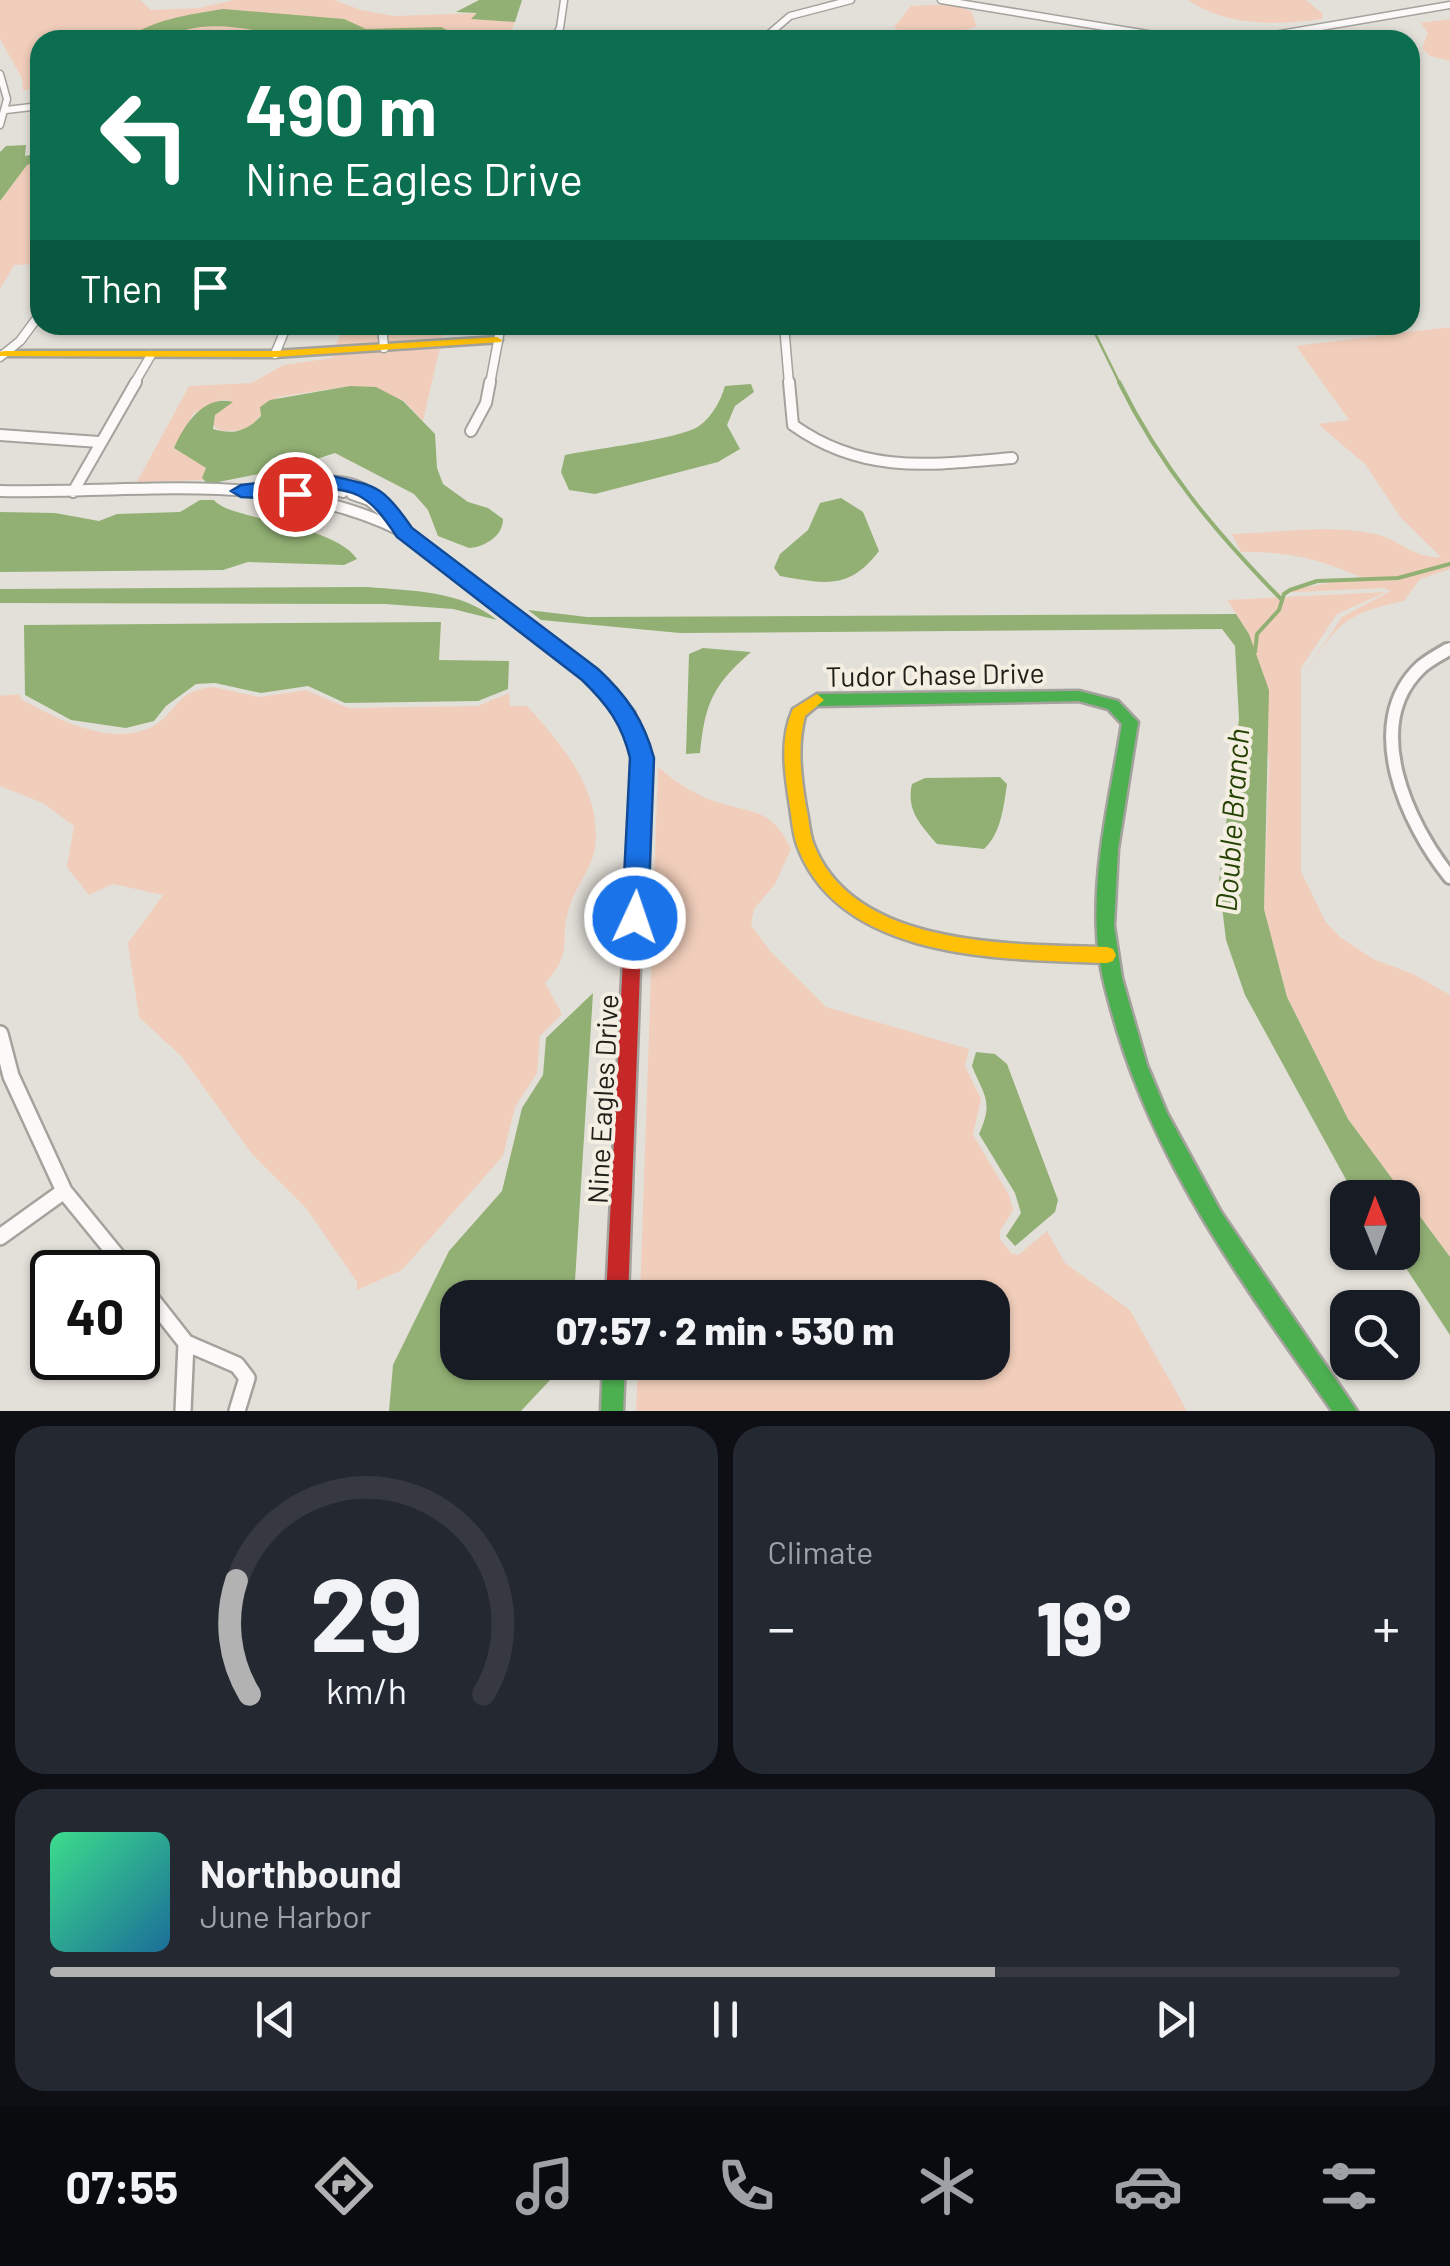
<!DOCTYPE html>
<html lang="en">
<head>
<meta charset="utf-8">
<style>
	body { margin:0; font-family:Barlow,sans-serif; background:#242831; color:#f1f3f6; height:100vh; display:flex; flex-direction:column; font-size:38px; white-space:nowrap }
	* { box-sizing:border-box; margin:0 }
	p { font-size:32px; color:#9ea1a6 }
	.icon { flex:none; width:55px; height:55px; fill:none; stroke:currentColor; stroke-width:2; stroke-linecap:round; stroke-linejoin:round }
	.map { position:relative; height:1411px; overflow:hidden }
	.side { display:flex; flex-direction:column; gap:15px; padding:15px; background:#0d0f14; flex:1 }
	.side>* { flex:none }
	.guide { position:absolute; left:30px; top:30px; width:1390px; height:305px; border-radius:30px; box-shadow:0 2px 8px #0004; background:#0b6e4f; color:#fff; overflow:hidden }
	.needle { width:65px; rotate:359deg }
	.tools { position:absolute; left:1330px; top:1180px; display:grid; gap:20px }
	.tools a { display:grid; place-items:center; width:90px; height:90px; border-radius:20px; background:#171b24; box-shadow:0 2px 8px #0004; font-size:50px }
	.speed { position:absolute; left:30px; top:1250px; display:flex; gap:20px; font-size:50px; font-weight:700; text-align:center }
	.speed>* { display:grid; place-content:center; width:130px; height:130px; border-radius:50%; background:#171b24; box-shadow:0 2px 8px #0004; line-height:1 }
	.speed .limit { border:5px solid #111; border-radius:15px; background:#fff; color:#111 }
	.pin { position:absolute; display:grid; place-items:center; width:85px; height:85px; color:#fff; margin:-42px; border:5px solid #fff; border-radius:50%; box-shadow:0 2px 10px #0007 }
	.me { position:absolute; width:110px; margin:-55px; rotate:3deg; stroke-linejoin:round; filter:drop-shadow(0 0 8px #0008) }
	.turn { display:flex; align-items:center; gap:35px; height:210px; padding:0 50px; font-size:45px }
	.turn .icon { width:130px; height:130px; stroke-width:2.5 }
	.turn b { display:block; font-size:70px; line-height:85px }
	.then { display:flex; align-items:center; height:95px; padding:0 50px; background:#0003; gap:20px; font-size:38px }
	.big { font-size:75px; font-weight:800; line-height:1.1 }
	.side .widget { flex:1; display:flex; flex-direction:column; justify-content:center; gap:15px; min-width:0; padding:0 35px; border-radius:30px; background:#242831 }
	.side .dial { align-items:center; gap:0 }
	.dial svg { height:260px; overflow:visible; fill:none; stroke:#363941; stroke-width:7; stroke-linecap:round; text-anchor:middle }
	.dial text { fill:#f1f3f6; stroke:none }
	.song { display:flex; align-items:center; gap:30px }
	.cover { width:120px; height:120px; border-radius:15px; background:linear-gradient(135deg,hsl(150 70% 55%),hsl(200 70% 35%)) }
	.played { height:10px; border-radius:5px; background:linear-gradient(90deg,#b2b2b2 70%,#363941 70%) }
	.keys { display:flex; justify-content:space-around; direction:ltr }
	.heat { display:flex; justify-content:space-between; align-items:center; font-size:55px; direction:ltr }
	.side .tiles { flex:1; display:grid; gap:15px; grid-template-columns:1fr 1fr }
	.widget:last-child { grid-column:span 2 }
	.trip { position:absolute; left:440px; top:1280px; width:570px; height:100px; border-radius:30px; background:#171b24; box-shadow:0 2px 8px #0004; font-weight:800; line-height:100px; text-align:center }
	.menu { display:flex; height:160px; justify-content:space-around; align-items:center; background:#090b0e; color:#9ea1a6 }
	.menu .icon { width:70px; height:70px }
	.menu .current { color:#b2b2b2 }
	.menu b { font-size:45px; color:#f1f3f6 }
	.map>svg:first-child { display:block }
	.green { fill:#f1cebb }
	.water { fill:#92b074 }
	.lines { fill:none; stroke-linecap:round; stroke-linejoin:round }
	.stream-far1 { stroke:#92b074; stroke-width:2.5 }
	.stream { stroke:#92b074; stroke-width:4 }
	.street-far4-casing { stroke:#a4a29c; stroke-width:9 }
	.street-far3-casing { stroke:#a4a29c; stroke-width:11 }
	.street-far2-casing { stroke:#a4a29c; stroke-width:14 }
	.street-far1-casing { stroke:#a4a29c; stroke-width:18 }
	.street-casing { stroke:#a4a29c; stroke-width:20 }
	.fast-casing { stroke:#a4a29c; stroke-width:5 }
	.slow-casing { stroke:#a4a29c; stroke-width:5 }
	.jam-casing { stroke:#a4a29c; stroke-width:5 }
	.street-far4 { stroke:#fbfaf9; stroke-width:6 }
	.street-far3 { stroke:#fbfaf9; stroke-width:8 }
	.street-far2 { stroke:#fbfaf9; stroke-width:10 }
	.street-far1 { stroke:#fbfaf9; stroke-width:12 }
	.street { stroke:#fbfaf9; stroke-width:15 }
	.fast { fill:#4caf50; fill-rule:evenodd }
	.slow { fill:#ffc107; fill-rule:evenodd }
	.jam { fill:#c62828; fill-rule:evenodd }
	.route { fill:#1a73e8; stroke:#114b97; stroke-width:2.5 }
	.labels { text-anchor:middle; dominant-baseline:central; stroke-width:8; stroke-linejoin:round; paint-order:stroke }
	.street-label { font-size:28px; fill:#22201b; stroke:#f4efe2 }
	.water-label { font-size:30px; font-style:italic; fill:#274304; stroke:#f4efe2 }
</style>
</head>
<body>
<div class="map">
<svg width="1450" height="1411" viewBox="0 0 1450 1411">
	<rect width="100%" height="100%" fill="#e3e0d9"/>
	<path class="green" d="M0 0H140L151 10 199 8 234 0H334L361 10 394 16 479 13 472 19 515 22 508 40H40V89L23 90 22 78 0 39Z
		M1188 0H1306L1323 14 1322 19C1278 25 1227 27 1188 0Z
		M929 5H954L971 11 977 26C954 35 914 43 894 27L911 6Z
		M1450 19V61L1430 56 1422 48 1428 33 1421 23Z
		M40 160V264L14 265 0 289V201L27 165Z
		M343 325H445L423 421 403 400 350 386 278 397 247 430 221 431 212 425 215 415 232 402 224 399 194 413 174 448 206 467 203 480 137 482 189 386 252 383 283 365 332 358Z
		M1450 327V569L1420 579 1404 601C1347 613 1338 622 1306 673L1307 670 1342 617 1391 591 1384 588 1275 593 1360 577C1321 559 1284 551 1241 552L1232 534C1279 533 1328 524 1375 534 1399 539 1414 559 1441 557L1401 518 1365 464 1318 424 1349 420 1296 346Z
		M1386 592 1337 614 1301 668V871L1325 921 1340 937 1373 959 1413 974 1450 995V1257L1348 1119 1287 997 1264 909 1269 761 1249 634 1227 600Z
		M213 687 260 697 306 690 348 708 478 706 509 693 510 706H527C563 746 602 790 595 848 592 868 576 886 570 905 558 941 575 951 545 983L562 1014 540 1036 537 1073 515 1107 503 1156 402 1270 357 1290V1282L306 1208 252 1154 181 1056 139 1017 128 943 163 895 113 884 89 895 67 867 74 826 43 803 0 786V696L19 694 21 699C57 719 113 749 155 725 178 711 176 690 213 687Z
		M658 767C677 783 696 796 720 803 758 814 772 810 791 849L775 884 754 909 751 925 771 952 826 1007 969 1049 965 1066 981 1099 973 1135 1009 1195 1013 1210 1000 1231V1239L1012 1254 1018 1255 1047 1231 1065 1263 1130 1310 1187 1411H636L638 1363 992 1362V1298L640 1297Z"/>
	<path class="water" d="M479 0H522L515 22 471 19 477 13 456 12Z
		M223 9 344 19 366 29 441 27 449 31 431 37C386 37 342 39 298 36 257 33 224 20 185 30L178 40H124C154 19 187 15 223 9Z
		M26 145 25 156 40 153V160L27 165 0 201V152L6 146Z
		M751 384 754 392 735 406 727 425 740 449 718 462 595 494 569 490 561 472 565 455C593 449 681 439 699 426 712 417 721 400 725 386Z
		M350 386 376 387 403 401 435 434 437 468 443 484 468 502 488 508 503 519C503 536 485 547 469 548L438 536 428 510 414 494 335 453 289 468 208 484 202 478 206 468 174 448C184 425 204 394 233 402L215 415 213 429C233 435 247 431 261 416L260 407 270 400Z
		M841 498 863 512 879 551C849 590 826 584 780 576L774 568 780 554 808 530 820 503Z
		M200 500H214C228 520 333 523 357 559L344 565 248 562 223 570 0 572V512L55 513 99 521 117 514 180 512Z
		M367 587C413 591 460 590 497 620L453 609 385 604 0 603V589Z
		M528 610 587 617 1236 614 1249 634 1269 690 1264 909 1287 997 1348 1119 1450 1257V1335L1396 1253 1402 1252V1198L1355 1196 1245 995 1226 940 1219 881 1239 719 1235 646 1222 629 680 633 541 620Z
		M441 622 439 660 509 661 508 689 478 701 345 703 308 686 261 693 215 683 196 684 166 706 154 721 126 728 71 720 25 695 24 625Z
		M703 648 751 652C713 685 705 703 700 753L686 754 689 654Z
		M1000 777 1007 784C1004 805 1001 834 984 849L937 844C920 824 906 810 912 784L925 778Z
		M593 993 574 1297 458 1298V1362L566 1363 521 1411H389L393 1365 449 1251 502 1191 522 1108 543 1075 546 1038Z
		M976 1052 995 1054 1007 1064 1058 1200 1055 1212 1015 1246 1006 1236 1021 1213 1015 1193 979 1134C994 1101 984 1096 972 1066Z"/>
	<g class="lines">
		<path class="stream-far1" d="M1091 325 1120 384"/>
		<path class="stream" d="M1119 382C1161 467 1215 532 1282 600
			M1255 652 1257 634 1279 610 1284 594 1290 590 1317 581 1398 578 1450 564"/>
		<defs>
			<path id="street-far4" d="M941 0 1184 40
				M553 40 560 28 564 0
				M762 40 790 16 851 0
				M1245 40 1450 5
				M0 74 7 99 0 125
				M6 110 40 106"/>
			<path id="street-far3" d="M382 325 384 348
				M784 325 789 384
				M275 354 287 325
				M0 357 20 341 40 314
				M134 384 151 355
				M490 384 501 325"/>
			<path id="street-far2" d="M789 382 793 425C863 475 931 465 1012 458
				M471 431 486 403 490 382
				M0 435 99 442
				M320 486 343 492
				M270 487C332 479 365 470 402 528
				M0 491C136 494 278 468 404 532
				M73 492 136 382
				M352 494 369 500 387 515
				M1443 652 1450 648"/>
			<path id="street-far1" d="M1447 650C1439 655 1429 660 1421 667 1360 724 1408 825 1450 877"/>
			<path id="street" d="M0 1034 11 1076 64 1191 130 1272
				M0 1237 64 1191
				M138 1282 186 1343 237 1365 247 1378 237 1411
				M183 1411 186 1343"/>
			<path id="fast" d="M1079 691 1118 701 1138 722 1118 849 1114 926 1122 978 1147 1065 1167 1113 1221 1212 1357 1411H1332C1248 1291 1160 1173 1117 1030 1108 999 1098 966 1097 934 1093 864 1111 792 1122 724L1108 709 1079 701 817 706 810 700 817 694Z
				M603 1362H625L623 1411H601Z"/>
			<path id="slow" d="M497 337 502 340 501 342 275 357 0 356V352L4 351H275Z
				M404 528 607 681 634 712 649 749 644 860 642 865 636 867 630 865 628 860 633 749 622 718 597 689 399 535 397 532 399 529Z
				M817 694 824 700 805 716C797 746 801 777 806 807 809 819 809 833 814 845 855 949 1014 944 1107 947L1113 949 1116 955 1113 961 1107 963C1005 959 839 962 797 845 793 833 792 820 790 807 785 775 779 740 793 709Z"/>
			<path id="jam" d="M636 853 642 855 644 860 628 1298H606L628 860 630 855Z"/>
		</defs>
		<use href="#street-far4" class="street-far4-casing"/>
		<use href="#street-far3" class="street-far3-casing"/>
		<use href="#street-far2" class="street-far2-casing"/>
		<use href="#street-far1" class="street-far1-casing"/>
		<use href="#street" class="street-casing"/>
		<use href="#fast" class="fast-casing"/>
		<use href="#slow" class="slow-casing"/>
		<use href="#jam" class="jam-casing"/>
		<use href="#street-far4" class="street-far4"/>
		<use href="#street-far3" class="street-far3"/>
		<use href="#street-far2" class="street-far2"/>
		<use href="#street-far1" class="street-far1"/>
		<use href="#street" class="street"/>
		<use href="#fast" class="fast"/>
		<use href="#slow" class="slow"/>
		<use href="#jam" class="jam"/>
	</g>
	<path class="route" d="M327 475C376 486 382 484 412 528L598 669C626 695 644 720 654 758L648 918 645 926 635 929 626 926 622 918 630 758C622 724 607 704 582 680L397 537C370 495 353 484 302 490V498L295 500 241 497 231 491 241 485Z"/>
	<g class="labels">
		<g class="street-label">
			<text transform="translate(935 674) rotate(-1)">Tudor Chase Drive</text>
			<text transform="translate(602 1099) rotate(-87)">Nine Eagles Drive</text>
		</g>
		<g class="water-label">
			<text transform="translate(1231 820) rotate(-86)">Double Branch</text>
		</g>
	</g>
</svg>
<div class="tools">
<a><svg class="needle" viewBox="-14 -14 28 28"><path d="M0-13l5 13h-10z" fill="#e53935"/><path d="M0 13l5-13h-10z" fill="#9ea1a6"/></svg></a>
<a><svg class="icon" aria-label="search" viewBox="0 0 24 24"><circle cx="10" cy="10" r="6"/><path d="M15 15l6 6"/></svg></a>
</div>
<div class="speed"><div class="limit">40</div></div>
<div class="pin" style="left:295px;top:494px;background:#d93025"><svg class="icon" aria-label="arrive" viewBox="0 0 24 24"><path d="M6 21V4h12l-3 4 3 4H6"/></svg></div>
<svg class="me" style="left:635px;top:918px" viewBox="-20 -20 40 40"><circle r="17" fill="#1a73e8" stroke="#fff" stroke-width="3"/><path d="M0-11L8 9 0 5-8 9z" fill="#fff"/></svg>
<div class="trip">07:57 · 2 min · 530 m</div>
<div class="guide">
<div class="turn"><svg class="icon" aria-label="left" viewBox="0 0 24 24"><path d="M17 20v-9H6M10 6l-5 5 5 5"/></svg><div><b>490 m</b>Nine Eagles Drive</div></div>
<div class="then">Then<svg class="icon" aria-label="arrive" viewBox="0 0 24 24"><path d="M6 21V4h12l-3 4 3 4H6"/></svg></div>
</div>
</div>
<section class="side">
<div class="tiles">
<div class="widget dial"><svg viewBox="0 0 100 80">
<path d="M14 69A42 42 0 1 1 86 69"/>
<path d="M14 69A42 42 0 0 1 10 34" stroke="#b2b2b2"/>
<text x="50" y="56" font-size="32" font-weight="700">29</text>
<text x="50" y="72" font-size="11">km/h</text>
</svg></div>
<div class="widget"><p>Climate</p>
<div class="heat"><a>−</a><b class="big">19°</b><a>+</a></div>
</div>
<div class="widget">
<div class="song"><i class="cover"></i><div><b>Northbound</b><p>June Harbor</p></div></div>
<div class="played"></div>
<div class="keys"><svg class="icon" aria-label="previous" viewBox="0 0 24 24"><path d="M18 5L8 12l10 7zM5 5v14"/></svg><svg class="icon" aria-label="pause" viewBox="0 0 24 24"><path d="M8 5v14M16 5v14"/></svg><svg class="icon" aria-label="next" viewBox="0 0 24 24"><path d="M6 5l10 7-10 7zM19 5v14"/></svg></div>
</div>
</div>
</section>
<nav class="menu">
<b>07:55</b>
<svg class="icon current" aria-label="directions" viewBox="0 0 24 24"><path d="M12 3l9 9-9 9-9-9zM9 14v-3h6M13 9l2 2-2 2"/></svg>
<svg class="icon" aria-label="music" viewBox="0 0 24 24"><path d="M9 18V5l10-2v13"/><circle cx="6" cy="18" r="3"/><circle cx="16" cy="16" r="3"/></svg>
<svg class="icon" aria-label="phone" viewBox="0 0 24 24"><path d="M5 4h4l2 5-3 2q2 4 5 5l2-3 5 2v4C11 20 4 13 5 4z"/></svg>
<svg class="icon" aria-label="climate" viewBox="0 0 24 24"><path d="M12 3v18M4 7l16 10M4 17L20 7"/></svg>
<svg class="icon" aria-label="car" viewBox="0 0 24 24"><path d="M5 17H2v-5l4-1 3-4h7l3 4 3 1v5h-3M9 17h6M6 11h13"/><circle cx="7" cy="17" r="2"/><circle cx="17" cy="17" r="2"/></svg>
<svg class="icon" aria-label="filters" viewBox="0 0 24 24"><path d="M4 7h16M4 17h16"/><circle cx="9" cy="7" r="2"/><circle cx="15" cy="17" r="2"/></svg>
</nav>
</body>
</html>
